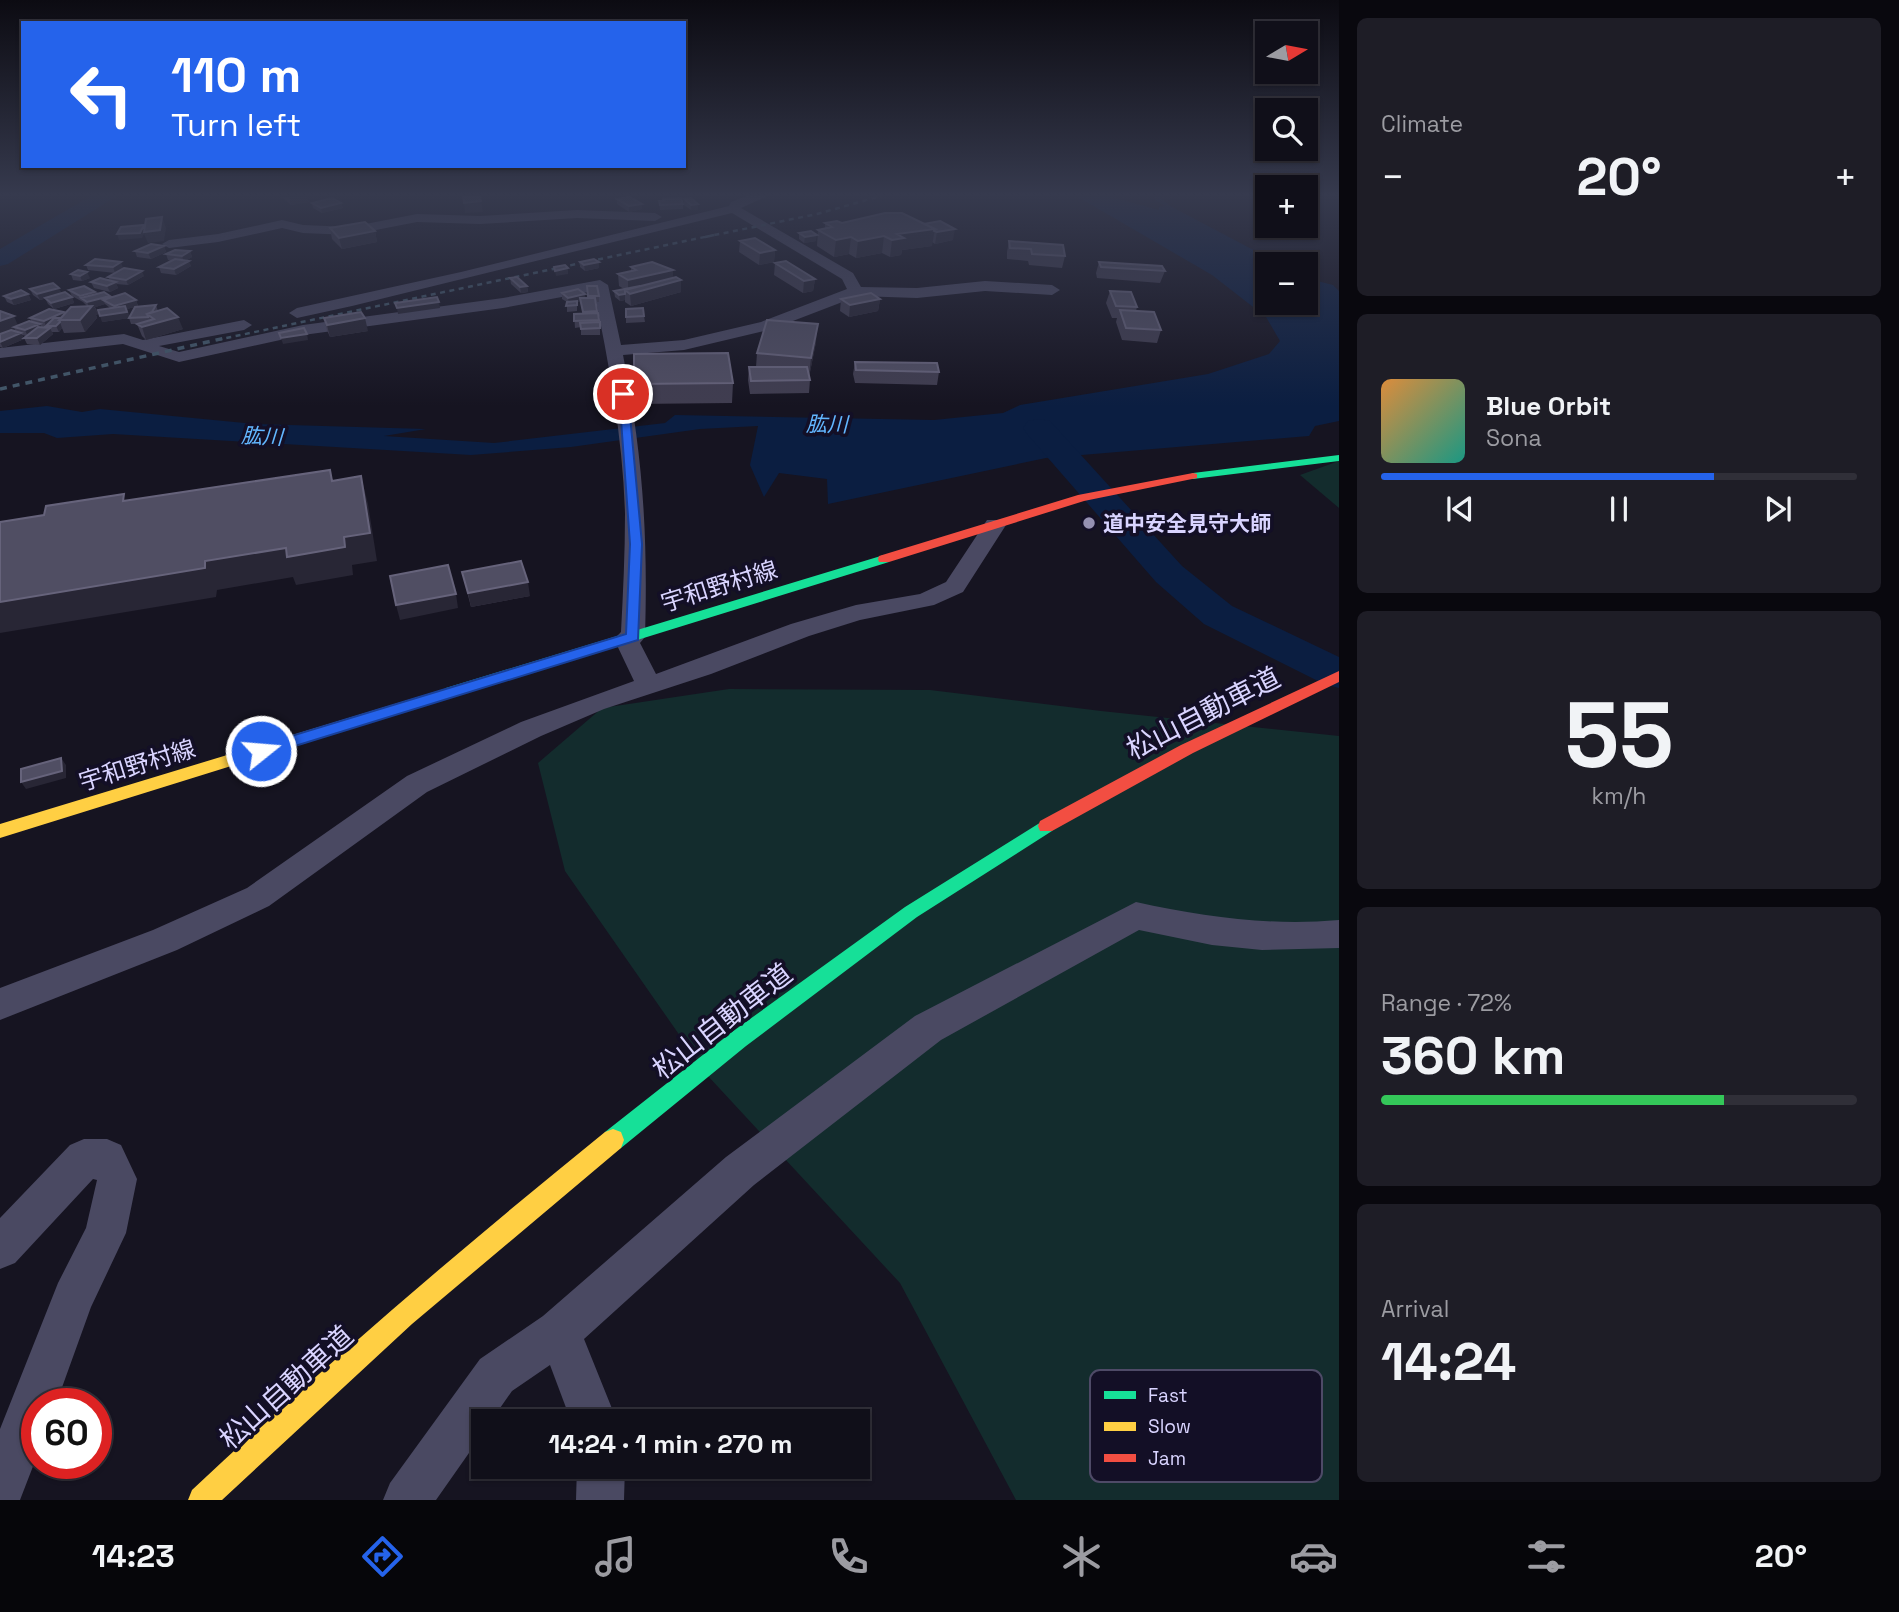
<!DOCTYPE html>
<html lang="en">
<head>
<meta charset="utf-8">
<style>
	body { margin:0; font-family:"Space Grotesk","Noto Sans JP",sans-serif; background:#1e1d26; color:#f1f3f6; height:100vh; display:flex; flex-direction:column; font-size:26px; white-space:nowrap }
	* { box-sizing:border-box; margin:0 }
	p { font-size:23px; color:#9c9ca2 }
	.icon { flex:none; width:38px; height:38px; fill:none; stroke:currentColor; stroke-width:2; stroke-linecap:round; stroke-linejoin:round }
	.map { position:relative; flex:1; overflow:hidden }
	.sheet { display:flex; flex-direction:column; gap:18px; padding:18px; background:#09080e; width:560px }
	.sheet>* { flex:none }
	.hud { position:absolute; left:21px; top:21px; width:665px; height:147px; border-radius:0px; box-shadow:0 2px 5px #0004,0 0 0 2px #302f38; background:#2563eb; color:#fff; overflow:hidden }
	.needle { width:46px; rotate:80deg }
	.controls { position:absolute; left:1255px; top:21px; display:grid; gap:14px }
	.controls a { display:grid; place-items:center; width:63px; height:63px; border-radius:0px; background:#100f19; box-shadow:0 2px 5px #0004,0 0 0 2px #302f38; font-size:35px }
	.speed { position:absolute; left:21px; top:1388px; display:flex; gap:14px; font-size:35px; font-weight:700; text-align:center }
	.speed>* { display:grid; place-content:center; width:91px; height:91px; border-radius:50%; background:#100f19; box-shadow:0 2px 5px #0004,0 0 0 2px #302f38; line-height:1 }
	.speed .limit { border:10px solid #d22; background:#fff; color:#111 }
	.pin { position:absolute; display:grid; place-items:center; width:60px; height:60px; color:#fff; margin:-30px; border:4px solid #fff; border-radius:50%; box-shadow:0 2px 7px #0007 }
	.me { position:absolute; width:77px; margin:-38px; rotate:73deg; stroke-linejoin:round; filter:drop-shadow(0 0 5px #0008) }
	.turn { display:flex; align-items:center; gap:24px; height:147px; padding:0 35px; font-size:32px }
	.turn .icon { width:91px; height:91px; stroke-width:2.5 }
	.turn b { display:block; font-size:49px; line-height:60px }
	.big { font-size:52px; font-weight:600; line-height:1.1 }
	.sheet .widget { flex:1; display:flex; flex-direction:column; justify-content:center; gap:10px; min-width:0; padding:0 24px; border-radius:10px; background:#1e1d26 }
	.sheet .dial { align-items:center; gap:0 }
	.dial b { font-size:91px; line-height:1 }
	.song { display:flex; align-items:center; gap:21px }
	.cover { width:84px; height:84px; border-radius:10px; background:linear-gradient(135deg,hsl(30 70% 55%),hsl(170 70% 35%)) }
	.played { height:7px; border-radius:4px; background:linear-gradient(90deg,#2563eb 70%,#302f38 70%) }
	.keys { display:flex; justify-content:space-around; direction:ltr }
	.heat { display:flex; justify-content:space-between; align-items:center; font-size:38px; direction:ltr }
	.charge { height:10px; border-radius:5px; background:linear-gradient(90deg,#34c759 72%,#302f38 0) }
	.trip { position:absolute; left:471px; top:1409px; width:399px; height:70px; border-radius:0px; background:#100f19; box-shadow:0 2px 5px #0004,0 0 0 2px #302f38; font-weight:600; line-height:70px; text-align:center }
	.tab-bar { display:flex; height:112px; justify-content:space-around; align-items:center; background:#06060a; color:#9c9ca2 }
	.tab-bar .icon { width:49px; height:49px }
	.tab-bar .on { color:#2563eb }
	.tab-bar b { font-size:32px; color:#f1f3f6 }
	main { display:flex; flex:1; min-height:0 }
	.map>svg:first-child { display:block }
	.green { fill:#132c2d }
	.water { fill:#0b1e41 }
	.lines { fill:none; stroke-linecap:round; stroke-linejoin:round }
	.river { fill:#0b1e41; fill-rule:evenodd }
	.street { fill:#4a4962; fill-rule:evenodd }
	.fast { fill:#16e098; fill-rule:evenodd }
	.slow { fill:#ffcf43; fill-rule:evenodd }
	.jam { fill:#f24e42; fill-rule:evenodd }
	.rail-far1 { stroke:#43596b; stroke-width:2.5; stroke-dasharray:5 4.5; stroke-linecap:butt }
	.rail { stroke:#43596b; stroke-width:3.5; stroke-dasharray:7 6; stroke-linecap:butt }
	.wall { fill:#403d50 }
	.shaded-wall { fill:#282635 }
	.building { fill:#504e63; stroke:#66637b; stroke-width:2 }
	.route { fill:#2563eb; stroke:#184099; stroke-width:2 }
	.poi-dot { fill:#9591b1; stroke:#130f26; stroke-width:2.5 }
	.labels { text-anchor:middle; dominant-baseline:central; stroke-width:7; stroke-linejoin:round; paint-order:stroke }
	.far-water-label { font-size:21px; font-style:italic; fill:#62b6ff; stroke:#130f26 }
	.far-poi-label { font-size:21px; font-weight:bold; fill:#d9d4ff; stroke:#130f26; text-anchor:start }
	.street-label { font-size:24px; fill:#d9d4ff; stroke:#130f26 }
	.near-street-label { font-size:28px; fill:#d9d4ff; stroke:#130f26 }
	.key { fill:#130f26; stroke:#4e4a67; stroke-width:2 }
	.key-label { font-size:19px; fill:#d9d4ff }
</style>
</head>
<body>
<main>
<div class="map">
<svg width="1339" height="1500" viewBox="0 0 1339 1500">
	<rect width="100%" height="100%" fill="#161421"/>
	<path class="green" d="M1339 461V508L1300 475Z
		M729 689 930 690 1101 711 1339 736V1500H1016L900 1283 708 1076 565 871 538 763 602 708Z"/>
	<path class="water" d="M1078 197H1111L1159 210V207L1165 206 1152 198 1159 197 1172 207 1280 264H1267V303H1306V278L1333 285 1339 291V421L1315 426 1309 436 1046 458 828 504 827 479 779 473 764 497 750 465 758 426 700 429 571 447 471 455 113 434 57 438 44 433H0V411L47 406 82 412 100 409 255 424 426 429 384 436 494 443 665 423 675 415 934 420 1003 413 1020 405 1208 374 1269 354 1280 341 1266 317 1212 275Z"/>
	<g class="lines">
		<path class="river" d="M91 196H117L8 264 0 266V249Z
			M1039 419 1050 421 1182 566 1232 606 1339 657V688L1324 684 1204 624 1156 582 1028 435 1023 428 1028 421Z"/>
		<path class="street" d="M747 196H767L741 208 853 273 861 287 917 288 985 281 1052 285 1060 290 1052 295 985 291 917 298 858 296 772 329 684 350 623 355C643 455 648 536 645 637L640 643 656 674 791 624 856 605 920 594 946 582 987 520H1003L1006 525 963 592 934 605 860 620 809 636 711 674 604 709 541 736 427 792 269 906 177 950 0 1020V988L153 930 247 888 407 776 521 722 634 681 614 639 621 632C623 593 625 554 625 514 623 439 609 364 594 291L503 308 303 335 179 362 123 344 0 358V348L124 334 143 340 244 320 252 325 244 330 159 346 179 352 303 325 503 298 600 280 608 285 621 345 684 340 761 322 847 289 842 279 732 213 352 306 297 318 289 313 297 308 461 272 729 206 731 202Z
			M577 210 655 213 662 217 655 221 577 218 480 224 417 222 350 235 303 233 282 228 218 242 169 248 162 244 169 240 218 234 282 220 303 225 350 227 417 214 480 216Z
			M1136 902C1204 917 1270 926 1339 920V948L1262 950 1212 945 1139 930 941 1040 754 1185 584 1339 617 1421H571L550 1365 512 1391 491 1421H483V1433L436 1500H383L390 1483 480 1359 543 1316 726 1157 915 1016Z
			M84 1139H107L121 1145 137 1179 126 1233 91 1307 56 1404H37V1456L20 1500H0V1429L58 1283 86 1228 97 1180 93 1179 15 1263 0 1269V1218L70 1145Z
			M577 1466H625L624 1500H576Z"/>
		<path class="fast" d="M1339 455V461L1193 479 1187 476 1193 473Z
			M884 555 889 556V562L456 696H446L444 692 446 688Z
			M1046 819 1052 821 1054 826 1052 831 917 917 746 1046 621 1148 613 1151 605 1148 602 1140 605 1132 732 1032 905 907Z"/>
		<path class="slow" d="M451 687 458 692 456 696 0 838V824Z
			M613 1129 621 1132 624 1140 621 1148 412 1324 222 1500H188L192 1490C325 1365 463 1247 605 1132Z"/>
		<path class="jam" d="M1193 473 1197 474V478L1084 501 889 562H879L878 559 879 556 1078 495Z
			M1339 671V682L1193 753 1052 831H1040L1038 826 1040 821 1181 745Z"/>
		<path class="rail-far1" d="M705 237 817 214 881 196
			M217 340 714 235"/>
		<path class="rail" d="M0 389 225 338"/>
	</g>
	<path class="wall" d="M282 197H307L309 202 291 205Z
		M617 199 642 209 629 212 617 204Z
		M684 199 698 210H691L684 205Z
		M659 201 683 204V209L660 210Z
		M312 203H341L343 208 322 213 313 208Z
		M902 213 953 240 935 244 932 242V246L902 250 901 255 890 257 882 253 856 258 849 254 834 257 817 246 818 230 825 229V223H842Z
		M330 228 375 231 377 242 342 249 332 239Z
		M799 233 816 241 804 243 799 239Z
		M740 241 775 250 774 262 759 265 739 252Z
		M1009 241 1065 256 1062 268 1029 265 1028 261 1007 259V252Z
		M164 246 166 252 151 259 137 257 135 251Z
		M190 251 192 257 187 260 191 266 176 275 161 273 159 267 171 261 168 260 166 254Z
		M580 262H599V268L585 271 580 267Z
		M1099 262 1165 271 1160 283 1097 278 1096 273Z
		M775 263 815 279 813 291 803 293 774 275Z
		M86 265 123 268 115 273 88 270Z
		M631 267 673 270V278L681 280V292L631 306 625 302V300L620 301 615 297 614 291 624 289 619 286 618 274 631 271Z
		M71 274 90 278 82 281 73 280Z
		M144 276 128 285 116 284 118 288 110 292 94 288 91 282 110 281 108 277Z
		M510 278 527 286 528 292 521 293 511 284Z
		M587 286 599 296V302H596L597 313H598L600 322V335H581V327L575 328 574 314H583L580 301 577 302V311L567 312V302L562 299V293L585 294V298H588Z
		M30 289 62 293 72 297 74 303 54 309 48 304 45 298 51 297 40 300 33 295Z
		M69 290 95 292 96 294 110 296 111 297 136 300 138 306 127 309 129 317 156 305 158 311 183 329 146 340 142 336 137 324H131L129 318 102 322 110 308 105 304 95 307 98 314 96 315 97 318 85 332 64 333 62 328 59 332H52L53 334 40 345 27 344 24 338 26 336 22 335 24 339 3 348 0 347V311L18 325 31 321 30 318 64 314 87 306 83 302 72 296Z
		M1110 291 1137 307 1136 311 1161 330 1157 343 1122 340 1116 322 1117 318H1112L1106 303Z
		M28 294 31 300 14 305 7 302 4 296Z
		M841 299H880L878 311 849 317 840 311Z
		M626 309 644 316 645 322 626 323Z
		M324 318 368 331 330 337 327 330Z
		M816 342 809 377 810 380 809 393 750 394 748 380 749 367H756L757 353Z
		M855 362 939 372 937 385 855 383 853 374Z
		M733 383 732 403 634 404V384Z
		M462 572 530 596 471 607Z"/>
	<path class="shaded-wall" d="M289 197H307L309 202 291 205Z
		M481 201 483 212 465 213 464 203Z
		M341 203 343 208 322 213 321 208Z
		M642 204V209L629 212V206Z
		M698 204V210H691V205Z
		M162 217 166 228 164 241 148 243 144 234 142 238 119 240 117 234 144 225 146 231Z
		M935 229 932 246 902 250 901 255 890 257 892 240 897 234Z
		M955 229 953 240 935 244 937 232Z
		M375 231 377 242 342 249 339 238Z
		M817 235 816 241 804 243 805 237Z
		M884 236 882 253 856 258 858 241Z
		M851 237 849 254 834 257 836 240Z
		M164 246 166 252 151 259 148 253Z
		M775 250 774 262 759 265 760 253Z
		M190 251 192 257 184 262 182 256Z
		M189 261 191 266 176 275 174 269Z
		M121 262 123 268 115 273 113 267Z
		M599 262V268L585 271 584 265Z
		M568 268V274L556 276 555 271Z
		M673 270V282L628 292V280Z
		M142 271 144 276 128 285 126 280Z
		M87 272 90 278 82 281 80 276Z
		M815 279 813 291 803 293 804 281Z
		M681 280V292L631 306 630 294Z
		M116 282 118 288 110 292 107 286Z
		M527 286 528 292 521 293 520 287Z
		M59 288 62 294 40 300 37 294Z
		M95 292 97 298H81L83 302 80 296Z
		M28 294 31 300 14 305 11 299Z
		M585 294V300L569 304 568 298Z
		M625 294V300L620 301 619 295Z
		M110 296 113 302 103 300 105 304 93 308H95L98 314 96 315 97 318 85 332 80 320 90 309 87 302Z
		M72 297 74 303 54 309 51 303Z
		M880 299 878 311 849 317 850 305Z
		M136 300 138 306 127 309 130 318 102 322 100 316 116 312 114 306Z
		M439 302 440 308 398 314 397 308Z
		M64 312 66 318 46 326 44 321Z
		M14 316 19 328 14 327 15 330 0 336V321Z
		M178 317 183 329 146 340 142 327Z
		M365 318 368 331 330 337 327 325Z
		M60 322 62 328 59 332 56 326Z
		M40 324 43 330 28 337 25 330Z
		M818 324 816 342 809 377 811 358Z
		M50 328 53 334 40 345 37 338Z
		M21 333 24 339 3 348 0 342Z
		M307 334 308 340 283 344 281 338Z
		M361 476 368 504 377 561 352 565 353 575 296 585 293 577 217 590 216 597 0 633V602L205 561 344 537Z
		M528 582 530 596 471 607 468 593Z
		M456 594 458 608 400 620 396 605Z
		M61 758 66 765V778L26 789 21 782Z"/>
	<path class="building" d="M463 197H480L481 201 464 203Z
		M630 197 642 204 629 206 617 199Z
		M332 198 341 203 321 208 312 203Z
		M681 198 683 204 660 205 659 201H664L663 199Z
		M691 198 698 204 691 205 684 199Z
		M885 213H902L935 229 897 234 904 238 892 240 884 236 858 241 851 237 836 240 818 230 832 227 825 223 837 221 842 223Z
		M162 217 160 230 144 232 146 219Z
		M940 221 955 229 937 232 934 231 935 229 924 224Z
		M365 222 375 231 339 238 330 228Z
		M144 225 140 233 117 234 121 227Z
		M811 231 817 235 805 237 799 233Z
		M755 238 775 250 760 253 740 241Z
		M1009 241 1063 245 1065 256 1032 254 1031 249 1010 248Z
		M151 244 164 246 148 253 135 251Z
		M175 250 190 251 182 256 166 254Z
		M95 259 121 262 113 267 86 265Z
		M175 259 189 261 174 269 159 267Z
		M594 259 599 262 584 265 580 262Z
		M786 261 815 279 804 281 775 263Z
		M652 262 673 270 628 280 618 274 636 270 631 267Z
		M1099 262 1162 266 1165 271 1101 267Z
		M565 265 568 268 555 271 554 267Z
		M124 268 142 271 126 280 108 277Z
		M78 270 87 272 80 276 71 274Z
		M517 277 527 286 520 287 510 278Z
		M676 277 681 280 630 294 625 290Z
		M100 278 116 282 107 286 91 282Z
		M53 283 59 288 37 294 30 289Z
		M84 286 95 292 80 296 69 290Z
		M587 286H597L599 296H588Z
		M640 286 625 290V294L619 295 614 291Z
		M578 289 585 294 568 298 562 293Z
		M21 290 28 294 11 299 4 296Z
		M1110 291 1131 292 1137 307 1116 306Z
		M65 292 72 297 51 303 45 298Z
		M104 292 110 296 87 302 81 298Z
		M125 293 136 300 114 306 103 300Z
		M871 293 880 299 850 305 841 299Z
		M437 297 439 302 397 308 395 303Z
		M580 298H595L597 311 583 312Z
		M577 301V305L566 306 567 302Z
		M156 305 152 312 147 314 148 317 129 318 135 307Z
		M92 306 80 320H59L71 307Z
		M125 306 127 312 100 316 98 310Z
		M167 308 178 317 142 327 137 324 154 319 147 314Z
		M643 308 644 316 626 317V309Z
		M49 309 64 312 44 321 30 318Z
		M1120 310 1154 312 1161 330 1126 328Z
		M0 311 14 316 0 321Z
		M361 312 365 318 327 325 324 318Z
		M598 313 599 320 574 321V314Z
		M54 318H61L59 320 60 322 56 326H46Z
		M767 320 818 324 811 358 757 353Z
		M29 321 40 324 25 330 14 327Z
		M600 322V328L581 329 580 323Z
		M38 327 50 328 37 338H24Z
		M304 328 307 334 281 338 279 333Z
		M11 330 21 333 0 342V334Z
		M728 353 733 383 634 384V354Z
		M855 362 937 363 939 372 856 370Z
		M749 367H807L810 380 751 381Z
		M330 470 332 481 361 476 370 533 344 537 345 547 287 557 286 548 205 561V568L0 602V522L44 515 46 506 124 494 123 501Z
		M521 561 528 582 468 593 462 572Z
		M448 565 456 594 396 605 390 576Z
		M61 758 62 771 21 782V769Z"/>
	<linearGradient id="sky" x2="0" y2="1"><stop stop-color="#0c0b12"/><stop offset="0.48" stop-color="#363a4e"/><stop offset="1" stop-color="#363a4e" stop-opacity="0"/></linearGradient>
	<rect width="1339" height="406" fill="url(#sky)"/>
	<path class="route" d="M619 392 628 394 642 544 638 640 266 755H255L253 751 255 747 626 634 630 544Z"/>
	<circle class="poi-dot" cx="1089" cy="523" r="7"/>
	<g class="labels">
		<g class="far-water-label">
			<text transform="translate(827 424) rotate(1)">肱川</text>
			<text transform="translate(262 436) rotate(3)">肱川</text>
		</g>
		<g class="far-poi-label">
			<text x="1103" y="523">道中安全見守大師</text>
		</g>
		<g class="street-label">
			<text transform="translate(719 586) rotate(-17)">宇和野村線</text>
			<text transform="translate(137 765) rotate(-17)">宇和野村線</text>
		</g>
		<g class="near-street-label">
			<text transform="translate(1203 713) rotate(-27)">松山自動車道</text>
			<text transform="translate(722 1021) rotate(-38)">松山自動車道</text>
			<text transform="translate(286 1387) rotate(-42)">松山自動車道</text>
		</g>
	</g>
	<rect x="1090" y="1370" width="232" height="112" rx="10" class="key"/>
	<rect x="1104" y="1391" width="32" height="8" fill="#16e098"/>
	<rect x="1104" y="1422" width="32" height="9" fill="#ffcf43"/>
	<rect x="1104" y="1454" width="32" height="8" fill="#f24e42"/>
	<g class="key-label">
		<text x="1148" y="1402">Fast</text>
		<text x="1148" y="1433">Slow</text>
		<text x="1148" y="1465">Jam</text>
	</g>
</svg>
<div class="controls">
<a><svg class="needle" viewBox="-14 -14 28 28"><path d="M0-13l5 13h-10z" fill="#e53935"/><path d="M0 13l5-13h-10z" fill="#9c9ca2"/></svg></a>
<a><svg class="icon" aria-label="search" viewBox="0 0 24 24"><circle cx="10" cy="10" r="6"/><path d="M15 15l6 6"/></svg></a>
<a>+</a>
<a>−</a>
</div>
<div class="speed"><div class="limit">60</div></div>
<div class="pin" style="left:623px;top:394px;background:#d93025"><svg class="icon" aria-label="arrive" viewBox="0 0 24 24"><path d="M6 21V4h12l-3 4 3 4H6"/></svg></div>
<svg class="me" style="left:261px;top:751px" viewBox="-20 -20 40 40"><circle r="17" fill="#2563eb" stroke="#fff" stroke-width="3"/><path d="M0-11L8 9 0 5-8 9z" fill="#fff"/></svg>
<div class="trip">14:24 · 1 min · 270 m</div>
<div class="hud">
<div class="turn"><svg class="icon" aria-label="left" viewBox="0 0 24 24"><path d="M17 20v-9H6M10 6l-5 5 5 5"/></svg><div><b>110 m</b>Turn left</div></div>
</div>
</div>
<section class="sheet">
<div class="widget"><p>Climate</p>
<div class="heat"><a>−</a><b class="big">20°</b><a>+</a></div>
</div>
<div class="widget">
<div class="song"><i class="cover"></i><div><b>Blue Orbit</b><p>Sona</p></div></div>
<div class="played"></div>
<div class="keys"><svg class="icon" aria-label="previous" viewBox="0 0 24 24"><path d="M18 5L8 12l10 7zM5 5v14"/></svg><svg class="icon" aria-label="pause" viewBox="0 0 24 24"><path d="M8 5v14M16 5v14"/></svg><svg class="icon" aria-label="next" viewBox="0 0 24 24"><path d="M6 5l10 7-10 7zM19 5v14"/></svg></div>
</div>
<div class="widget dial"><b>55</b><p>km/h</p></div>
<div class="widget"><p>Range · 72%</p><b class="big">360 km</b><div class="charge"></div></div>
<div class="widget"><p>Arrival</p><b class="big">14:24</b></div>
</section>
</main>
<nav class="tab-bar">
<b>14:23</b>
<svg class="icon on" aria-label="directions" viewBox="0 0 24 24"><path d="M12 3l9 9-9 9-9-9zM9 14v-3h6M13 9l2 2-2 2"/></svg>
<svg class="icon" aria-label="music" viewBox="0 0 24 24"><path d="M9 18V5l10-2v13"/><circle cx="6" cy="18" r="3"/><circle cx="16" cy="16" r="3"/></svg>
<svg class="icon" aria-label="phone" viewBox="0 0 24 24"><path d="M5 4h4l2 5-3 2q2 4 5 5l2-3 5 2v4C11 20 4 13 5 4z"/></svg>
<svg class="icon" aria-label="climate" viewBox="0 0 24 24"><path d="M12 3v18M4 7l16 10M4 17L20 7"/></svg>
<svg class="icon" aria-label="car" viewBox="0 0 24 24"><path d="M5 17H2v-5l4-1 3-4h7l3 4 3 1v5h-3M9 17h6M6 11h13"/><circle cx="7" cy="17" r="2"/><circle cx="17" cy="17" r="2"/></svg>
<svg class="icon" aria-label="filters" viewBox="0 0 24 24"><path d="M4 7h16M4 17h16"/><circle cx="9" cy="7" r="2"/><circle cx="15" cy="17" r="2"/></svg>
<b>20°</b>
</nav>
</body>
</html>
